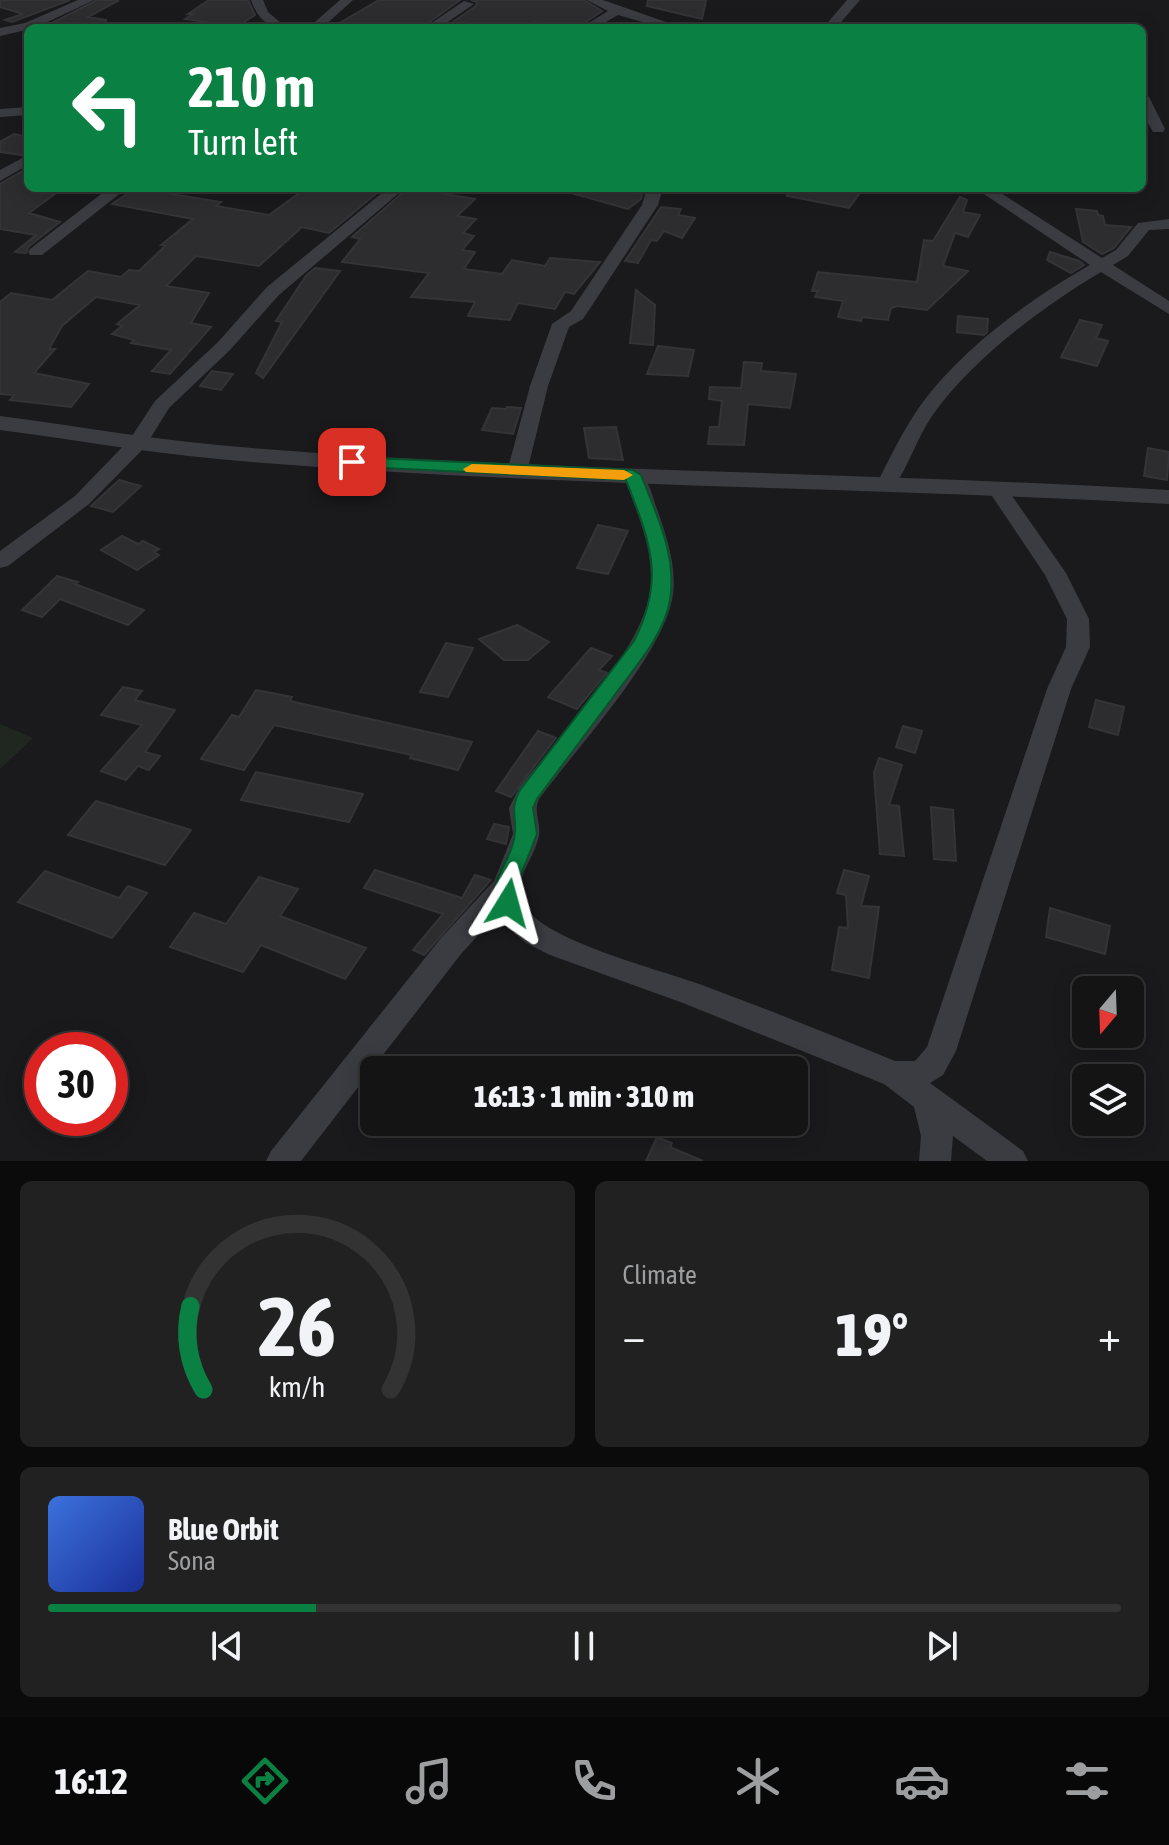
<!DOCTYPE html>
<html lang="en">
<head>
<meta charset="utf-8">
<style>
	body { margin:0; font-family:"Asap Condensed",sans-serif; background:#212122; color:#f1f3f6; height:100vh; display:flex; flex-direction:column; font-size:30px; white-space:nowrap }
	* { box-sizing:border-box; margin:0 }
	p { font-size:26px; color:#9d9ea0 }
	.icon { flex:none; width:44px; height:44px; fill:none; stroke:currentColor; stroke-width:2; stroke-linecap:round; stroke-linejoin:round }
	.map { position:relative; height:1161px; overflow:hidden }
	.sheet { display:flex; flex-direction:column; gap:20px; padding:20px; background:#0b0b0c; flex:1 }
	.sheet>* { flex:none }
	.guide { position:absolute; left:24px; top:24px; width:1122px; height:168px; border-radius:12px; box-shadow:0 4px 20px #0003,0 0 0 2px #333334; background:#0b8043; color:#fff; overflow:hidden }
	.needle { width:52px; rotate:199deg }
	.buttons { position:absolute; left:1072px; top:976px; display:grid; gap:16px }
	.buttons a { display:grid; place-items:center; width:72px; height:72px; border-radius:12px; background:#141415; box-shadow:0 4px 20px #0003,0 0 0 2px #333334; font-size:40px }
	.speed { position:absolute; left:24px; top:1032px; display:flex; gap:16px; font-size:40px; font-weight:700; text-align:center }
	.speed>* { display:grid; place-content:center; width:104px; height:104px; border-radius:50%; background:#141415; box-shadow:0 4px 20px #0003,0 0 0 2px #333334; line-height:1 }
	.speed .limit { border:12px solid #d22; background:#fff; color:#111 }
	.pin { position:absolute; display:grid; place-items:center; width:68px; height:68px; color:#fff; margin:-34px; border-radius:16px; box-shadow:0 4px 12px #0006 }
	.me { position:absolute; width:88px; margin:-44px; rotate:8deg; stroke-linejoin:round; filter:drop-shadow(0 0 6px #0008) }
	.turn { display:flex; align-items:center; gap:28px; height:168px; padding:0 32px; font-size:36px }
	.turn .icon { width:104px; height:104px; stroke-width:2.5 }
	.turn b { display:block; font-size:56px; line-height:68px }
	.big { font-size:60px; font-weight:800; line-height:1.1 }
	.sheet .card { flex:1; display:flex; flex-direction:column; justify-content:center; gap:12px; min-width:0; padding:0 28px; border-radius:12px; background:#212122 }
	.sheet .dial { align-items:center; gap:0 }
	.dial svg { height:208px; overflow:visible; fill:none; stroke:#333334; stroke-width:7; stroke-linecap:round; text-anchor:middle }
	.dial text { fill:#f1f3f6; stroke:none }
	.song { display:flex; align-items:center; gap:24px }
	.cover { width:96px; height:96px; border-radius:12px; background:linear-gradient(135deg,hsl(220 70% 55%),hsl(230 70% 35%)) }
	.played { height:8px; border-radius:4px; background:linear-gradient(90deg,#0b8043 25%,#333334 25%) }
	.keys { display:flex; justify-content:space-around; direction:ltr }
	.heat { display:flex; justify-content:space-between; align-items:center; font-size:44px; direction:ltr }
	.sheet .tiles { flex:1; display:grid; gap:20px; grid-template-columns:1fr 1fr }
	.card:last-child { grid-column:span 2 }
	.trip { position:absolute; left:360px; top:1056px; width:448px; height:80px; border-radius:12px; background:#141415; box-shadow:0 4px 20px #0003,0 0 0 2px #333334; font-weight:800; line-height:80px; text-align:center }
	.tabs { display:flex; height:128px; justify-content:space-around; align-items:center; background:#080808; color:#9d9ea0 }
	.tabs .icon { width:56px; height:56px }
	.tabs .current { color:#0b8043 }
	.tabs b { font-size:36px; color:#f1f3f6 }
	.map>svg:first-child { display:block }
	.green { fill:#202721 }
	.building { fill:#2d2d30; stroke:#343438; stroke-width:2 }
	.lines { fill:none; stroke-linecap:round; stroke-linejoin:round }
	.minor { fill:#3b3c41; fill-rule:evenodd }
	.tertiary { fill:#3b3c41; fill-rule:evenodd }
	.route { fill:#0b8043; stroke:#07532c; stroke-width:2 }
	.slow { fill:#f59e0b }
</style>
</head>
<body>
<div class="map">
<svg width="1169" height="1161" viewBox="0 0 1169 1161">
	<rect width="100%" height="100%" fill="#1a1a1c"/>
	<path class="green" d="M0 724 33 738 0 769Z"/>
	<path class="building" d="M0 0H70L12 22 5 20 23 14 0 7Z
		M97 0H119L88 17 106 20 105 28H42Z
		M209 0H248L255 15 235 28H204L211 23 185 19 193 14H188Z
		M379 0H460L421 28H331Z
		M471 0H584L602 11 577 28 534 22 524 28H497L464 22 444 28 476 6 477 2Z
		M648 0H706L702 19 647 6Z
		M14 134 28 137V152L21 155 0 152V142Z
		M28 168V188H63L29 213 60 222 28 247 26 253 15 252 36 235 0 229V184Z
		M136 188 221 202 216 206 269 215 306 188H383L329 233 302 227 259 266 196 256 166 286 209 293 191 323 211 327 170 374 152 371 171 350 131 343 134 340 112 334 122 326 117 324 140 305 96 297 62 326 49 349H55L34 373 89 384 71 407 10 400 14 395 0 394V302L11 293 52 300 88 271 121 277 129 270 139 271 165 246 161 245 193 219 112 204Z
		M408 188 475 199 457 216 476 219 463 233 474 236 462 250 475 252 464 269 502 274 512 260 545 266 550 258 600 262 574 294 565 292 555 309 518 303 510 320 468 316 475 302 411 297 429 273 342 262 360 239 352 237Z
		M571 188H622L620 190 643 192 641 199 628 209 571 193Z
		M788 188H835L859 194 849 208 787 196Z
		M960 197 967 200 963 212 980 215 968 237 955 233 943 266 968 271 927 310 897 306 891 308 888 320 862 317 861 321 838 317 843 301 815 297 818 291H812L818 272 917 282 924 240 933 241Z
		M661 207 681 209 678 215 695 218 682 238 664 231 657 241 651 240 638 263 625 261Z
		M1076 209 1097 211 1098 215 1103 216 1105 225 1131 227 1114 248 1102 254 1083 242Z
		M1050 252 1079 261 1084 265 1071 273 1047 260Z
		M315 268 340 271 263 378 256 373 282 322 276 321 306 276Z
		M636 290 655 305 653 345 630 343Z
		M958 316 988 319 987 332 984 335 957 332Z
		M1080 320 1102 325 1096 338 1108 341 1097 366 1061 357Z
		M658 346 694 350 688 376 647 374Z
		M744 362 762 363 761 371 796 374 790 408 748 404 744 445 708 444 710 427H719L722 401 709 399 710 387 741 388Z
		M212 371 233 374 221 390 200 386Z
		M507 407 521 408 513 434 482 430 492 408 506 409Z
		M616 427 623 460 589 458 584 428Z
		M1148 448 1169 452 1167 480 1144 476Z
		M119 480 141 486 113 512 91 506Z
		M598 525 628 531 608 574 577 568Z
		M122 536 138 544 143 541 159 549 154 552 159 555 137 570 101 550Z
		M57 576 78 582 75 584 144 610 128 625 60 599 42 617 22 610Z
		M517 625 549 642 528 660H504L479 639Z
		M446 643 473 648 448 697 420 692Z
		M591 648 612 656 599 670 607 673 577 709 548 697Z
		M123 687 142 691 135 700 175 710 145 752 160 756 149 770 138 766 126 780 101 771 142 725 101 715Z
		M256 690 292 697 290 701 472 742 458 770 410 758 412 755 274 725 244 770 201 759 232 715 239 717Z
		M1096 700 1124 707 1118 735 1089 727Z
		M903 726 922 731 915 753 896 747Z
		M538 731 556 738 511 797 496 791Z
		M879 758 902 765 889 805 899 806 904 856 880 854 874 773Z
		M256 772 363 794 349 822 241 800Z
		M96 801 191 830 165 865 68 835Z
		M931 807 953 810 956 861 934 859Z
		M494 824 509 827 506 844 487 839Z
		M375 870 462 898 475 875 491 880 424 955 413 950 443 914 364 888Z
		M844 870 869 876 861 906 879 907 869 978 832 970 839 927 848 928 846 895 837 893Z
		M45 871 119 898 128 886 147 893 112 938 18 902Z
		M259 877 298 889 280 916 366 948 345 979 261 945 243 972 170 947 194 913 226 924Z
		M1050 908 1110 926 1105 954 1046 937Z
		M657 1137 672 1143 670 1147 703 1161H646Z"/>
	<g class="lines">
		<path class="minor" d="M78 0H94L35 28 0 36V28L25 23Z
			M251 0H263L268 12 287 28C267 28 258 19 251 0Z
			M340 0H353L322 28H308Z
			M587 0H603L683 28H663L618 15 596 28H581L608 11Z
			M847 0H860L836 28H823Z
			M464 1 474 4 439 28H424Z
			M1142 93 1149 97 1165 129 1163 132H1153C1145 118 1142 109 1142 93Z
			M28 107V115L0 117V109Z
			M28 155V165L0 181V170Z
			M109 188H127L42 255H30L28 252 30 249Z
			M388 188H405L279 295 230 350 169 408 145 447 89 504 8 566 0 568V551L75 496 130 439 155 401 218 342 267 287Z
			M647 188H663L658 205 583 319 569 327 548 386 527 472 517 478 510 476 507 472 530 386 552 324 571 311 642 205Z
			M975 188H993L1102 258 1116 250 1138 223 1169 219V229L1149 230 1128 256 1113 265 1169 301V314L1101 272C1042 307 972 359 932 416 917 438 909 465 894 487H880L877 483C889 460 901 434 916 412 956 353 1028 300 1090 265Z
			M633 469C648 473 652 496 657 509 667 537 678 570 672 600 660 658 576 749 539 799 533 812 541 822 539 835 535 860 508 883 526 908 549 942 661 970 702 985 767 1009 831 1035 895 1061H915L927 1047 1047 689 1066 647 1067 619 1045 575 986 487 989 483H1003L1066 573 1089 619 1090 647 1071 689 956 1051 943 1075 930 1083 1023 1151 1028 1161H987L953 1136 951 1161H919L921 1136 914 1107 884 1084 683 1003 550 955 526 943 508 928 499 912 461 954 301 1161H266L271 1151 441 938 494 881 513 834 509 808 519 788C557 739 650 644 651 582 652 545 636 509 623 475Z"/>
		<path class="tertiary" d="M0 416C84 427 168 442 252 448 557 472 863 472 1169 490V504C863 487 557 487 252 462 168 456 84 441 0 430Z"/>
	</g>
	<path class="route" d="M352 457 633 470 641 475C657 515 677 556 670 600 664 637 632 670 611 700 586 733 562 766 537 799L533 808 537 834 516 887 519 903 516 909 508 912 500 909C484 879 514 861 515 832 516 813 510 809 520 790L634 641C666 578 650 542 626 480L346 466 344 462Z"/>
	<path class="slow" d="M472 464 624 470 633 475 624 480 466 472 463 469Z"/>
</svg>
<div class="buttons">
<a><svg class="needle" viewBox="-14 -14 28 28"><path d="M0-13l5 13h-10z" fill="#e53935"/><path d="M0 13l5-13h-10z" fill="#9d9ea0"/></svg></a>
<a><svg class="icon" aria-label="layers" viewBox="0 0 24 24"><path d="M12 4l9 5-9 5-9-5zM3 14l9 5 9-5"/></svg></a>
</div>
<div class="speed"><div class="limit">30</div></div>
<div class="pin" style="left:352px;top:462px;background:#d93025"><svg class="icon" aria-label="arrive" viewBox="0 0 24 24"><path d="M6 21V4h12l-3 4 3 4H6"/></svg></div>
<svg class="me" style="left:508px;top:903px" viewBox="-20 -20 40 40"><path d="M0-17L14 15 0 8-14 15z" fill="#0b8043" stroke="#fff" stroke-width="4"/></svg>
<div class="trip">16:13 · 1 min · 310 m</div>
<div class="guide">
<div class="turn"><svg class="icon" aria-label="left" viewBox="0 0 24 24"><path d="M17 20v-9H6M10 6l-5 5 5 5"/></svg><div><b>210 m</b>Turn left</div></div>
</div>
</div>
<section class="sheet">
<div class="tiles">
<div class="card dial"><svg viewBox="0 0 100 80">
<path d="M14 69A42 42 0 1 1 86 69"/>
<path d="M14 69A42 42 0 0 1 9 37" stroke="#0b8043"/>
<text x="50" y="56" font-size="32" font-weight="700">26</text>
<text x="50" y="72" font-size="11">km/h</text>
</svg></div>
<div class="card"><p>Climate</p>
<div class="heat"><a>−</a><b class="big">19°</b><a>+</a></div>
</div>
<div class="card">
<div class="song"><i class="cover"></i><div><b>Blue Orbit</b><p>Sona</p></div></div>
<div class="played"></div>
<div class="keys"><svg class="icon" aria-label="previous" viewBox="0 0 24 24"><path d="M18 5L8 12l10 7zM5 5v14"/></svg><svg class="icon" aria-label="pause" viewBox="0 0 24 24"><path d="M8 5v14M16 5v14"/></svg><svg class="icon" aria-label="next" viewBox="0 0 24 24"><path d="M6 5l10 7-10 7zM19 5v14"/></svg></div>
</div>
</div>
</section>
<nav class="tabs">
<b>16:12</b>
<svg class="icon current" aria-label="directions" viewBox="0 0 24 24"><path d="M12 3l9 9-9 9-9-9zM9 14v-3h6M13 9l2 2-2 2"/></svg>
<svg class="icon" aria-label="music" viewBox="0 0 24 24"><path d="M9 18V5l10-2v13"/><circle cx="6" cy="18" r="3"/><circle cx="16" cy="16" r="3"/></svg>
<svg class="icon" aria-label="phone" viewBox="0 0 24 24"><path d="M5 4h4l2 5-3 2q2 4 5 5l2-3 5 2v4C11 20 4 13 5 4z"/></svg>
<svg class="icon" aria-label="climate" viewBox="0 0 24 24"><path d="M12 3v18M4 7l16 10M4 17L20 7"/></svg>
<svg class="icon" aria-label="car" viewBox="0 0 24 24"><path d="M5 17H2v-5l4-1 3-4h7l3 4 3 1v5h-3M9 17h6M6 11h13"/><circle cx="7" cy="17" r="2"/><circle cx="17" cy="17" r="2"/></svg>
<svg class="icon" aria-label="filters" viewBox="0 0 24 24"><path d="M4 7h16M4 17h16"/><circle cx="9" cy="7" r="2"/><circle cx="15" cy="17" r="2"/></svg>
</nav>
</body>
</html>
